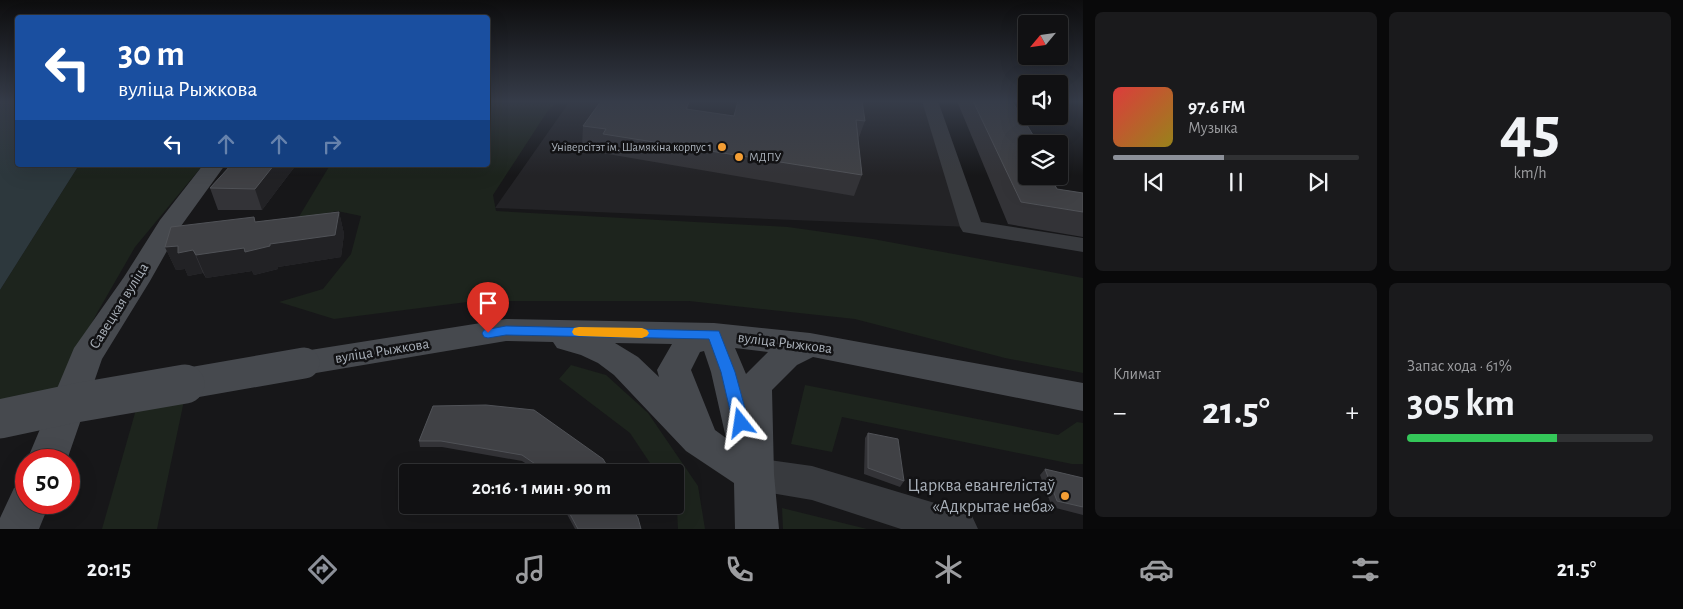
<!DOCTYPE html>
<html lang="ru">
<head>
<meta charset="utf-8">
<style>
	body { margin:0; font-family:"Alegreya Sans",sans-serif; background:#1a1a1c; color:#f1f3f6; height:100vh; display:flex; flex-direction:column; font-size:19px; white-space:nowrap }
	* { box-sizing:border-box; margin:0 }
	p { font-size:16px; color:#9c9da0 }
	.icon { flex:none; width:28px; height:28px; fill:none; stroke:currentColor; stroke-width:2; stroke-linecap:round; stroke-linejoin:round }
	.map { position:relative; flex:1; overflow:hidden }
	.sheet { display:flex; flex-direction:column; gap:12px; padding:12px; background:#09090a; width:600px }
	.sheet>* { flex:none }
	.top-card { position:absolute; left:15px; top:15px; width:475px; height:152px; border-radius:5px; box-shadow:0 5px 20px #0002,0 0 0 1px #303133; background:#1a4fa0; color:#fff; overflow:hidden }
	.needle { width:32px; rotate:241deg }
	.controls { position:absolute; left:1018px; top:15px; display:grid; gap:10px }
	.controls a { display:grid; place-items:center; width:50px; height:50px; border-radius:5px; background:#111113; box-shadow:0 5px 20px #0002,0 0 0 1px #303133; font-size:25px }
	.speed { position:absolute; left:15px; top:449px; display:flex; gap:10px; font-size:25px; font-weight:700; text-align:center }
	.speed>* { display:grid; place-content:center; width:65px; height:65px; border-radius:50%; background:#111113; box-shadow:0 5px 20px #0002,0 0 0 1px #303133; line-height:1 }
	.speed .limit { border:8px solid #d22; background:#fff; color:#111 }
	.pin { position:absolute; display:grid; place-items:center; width:42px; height:42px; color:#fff; margin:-51px -21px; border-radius:50% 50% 50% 0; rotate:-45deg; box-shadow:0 0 5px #0007 }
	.pin .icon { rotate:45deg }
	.me { position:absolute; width:55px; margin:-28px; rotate:345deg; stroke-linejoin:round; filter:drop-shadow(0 0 4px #0008) }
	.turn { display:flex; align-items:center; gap:18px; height:105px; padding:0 20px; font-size:22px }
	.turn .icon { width:65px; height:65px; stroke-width:2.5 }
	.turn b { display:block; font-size:35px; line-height:42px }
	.lanes { display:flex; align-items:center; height:48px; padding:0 20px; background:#0003; justify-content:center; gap:25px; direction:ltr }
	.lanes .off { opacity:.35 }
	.big { font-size:38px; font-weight:600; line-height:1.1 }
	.sheet .tile { flex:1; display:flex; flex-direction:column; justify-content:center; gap:8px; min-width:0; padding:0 18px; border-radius:8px; background:#1a1a1c }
	.sheet .dial { align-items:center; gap:0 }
	.dial b { font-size:65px; line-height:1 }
	.song { display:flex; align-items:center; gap:15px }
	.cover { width:60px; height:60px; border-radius:8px; background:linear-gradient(135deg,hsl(0 70% 55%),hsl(50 70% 35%)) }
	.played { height:5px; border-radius:2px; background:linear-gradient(90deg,#8c9099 45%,#303133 45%) }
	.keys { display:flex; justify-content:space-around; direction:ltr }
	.heat { display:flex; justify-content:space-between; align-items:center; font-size:28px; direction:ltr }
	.charge { height:8px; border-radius:4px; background:linear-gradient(90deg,#34c759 61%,#303133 0) }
	.sheet .tiles { flex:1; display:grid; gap:12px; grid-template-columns:repeat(2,1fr) }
	.trip { position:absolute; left:399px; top:464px; width:285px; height:50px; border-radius:5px; background:#111113; box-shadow:0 5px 20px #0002,0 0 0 1px #303133; font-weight:600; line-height:50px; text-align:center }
	.tabs { display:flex; height:80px; justify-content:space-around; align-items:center; background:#070708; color:#9c9da0 }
	.tabs .icon { width:35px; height:35px }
	.tabs .current { color:#8c9099 }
	.tabs b { font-size:22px; color:#f1f3f6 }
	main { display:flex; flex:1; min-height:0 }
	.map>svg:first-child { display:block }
	.built { fill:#232326 }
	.green { fill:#1d241d }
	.water { fill:#2d383d }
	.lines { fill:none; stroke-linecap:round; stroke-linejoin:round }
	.street { fill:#383a3e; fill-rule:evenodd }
	.secondary { fill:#46494e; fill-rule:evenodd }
	.secondary-bridge-far1 { stroke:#46494e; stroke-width:31 }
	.secondary-bridge { stroke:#46494e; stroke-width:39 }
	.wall { fill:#333337 }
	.shaded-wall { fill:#222225 }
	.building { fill:#404145; stroke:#505257 }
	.route { fill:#1a73e8; stroke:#114b97 }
	.slow { fill:#f59e0b }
	.poi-dot { fill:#f49e34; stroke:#121214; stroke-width:2 }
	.labels { text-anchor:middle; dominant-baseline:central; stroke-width:5; stroke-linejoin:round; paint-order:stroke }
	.far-poi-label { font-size:12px; fill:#a9b0b9; stroke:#121214; text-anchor:end }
	.street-label { font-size:15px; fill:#a9b0b9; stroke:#121214 }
	.near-poi-label { font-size:18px; fill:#a9b0b9; stroke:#121214; text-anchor:end }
</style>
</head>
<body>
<main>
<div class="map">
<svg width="1083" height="529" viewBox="0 0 1083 529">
	<rect width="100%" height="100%" fill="#171719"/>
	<path class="built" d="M570 101H892L931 106 971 227 495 208Z"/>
	<path class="green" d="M488 101H558L547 112 493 195 496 211 788 227 873 239 1083 278V373L1005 358 855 319 689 301H475L334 319 279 302 323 289 351 254 361 216 337 211 297 220 330 165H488Z
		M79 165H203L135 247 97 313 56 392 0 403V290Z
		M571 365 606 375 648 413 698 486 705 529H678L675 472H656L630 433 559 379Z
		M805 385 1058 435 1077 422 1083 423V464H1072L842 417 832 452 791 444Z
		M185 396 157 529H102L137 406Z
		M782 508 867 529H783Z"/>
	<path class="water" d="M0 101H17L18 165H79L0 290Z"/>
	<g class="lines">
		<path class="street" d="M922 101H938L981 222 1083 238V252L963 232 960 227Z
			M754 458 812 466 958 510 972 516 978 529H901L812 500 754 490 741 485 736 474 741 463Z"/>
		<path class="secondary" d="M203 165H225L181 226 150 281 102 359 67 460H27L74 348 124 277 160 220Z
			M506 319 714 323 810 333 1083 383V411L813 357 797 365 772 390 774 474 779 529H735L734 483 686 451 614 375 598 363 581 355 557 348 553 342 506 341 304 375 292 372 287 363 292 354 304 351ZM615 343 672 344 657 370 659 377 638 357ZM735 348 768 352 746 374ZM704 351 711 372 726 438 715 430 691 370 700 352Z
			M26 484V502H50L39 529H0V518L14 488Z"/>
		<path class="secondary-bridge-far1" d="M178 385 304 363"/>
		<path class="secondary-bridge" d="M0 419 75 403 185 384"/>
	</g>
	<path class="wall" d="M738 101 865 121 858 140 862 175 854 196 602 153V148L582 145 583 126 689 102 688 109 734 116Z
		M957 101H1012L1038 143 1026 144 1057 189 1083 193V237L1008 224Z
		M231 165H296L262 210H218L210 188Z
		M339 212 344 234 341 257 278 267V269L254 275 252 271 206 278 203 273 188 276 185 269 176 270 165 247 255 222Z
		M433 406 611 472H539L522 461 442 447H420L419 441Z
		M868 433 904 481 900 487 864 474 865 438Z
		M1045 469 1083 478V515L1052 507 1040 475Z
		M562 505H630L641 529H575Z"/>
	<path class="shaded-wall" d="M274 165H296L262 210 255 189Z
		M339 212 344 234 341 257 278 267V269L254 275 252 271 206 278 196 255 270 244Z
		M178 246 193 250 203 273 188 276 185 269 176 270 165 247Z"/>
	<path class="building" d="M601 101H680L689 102 686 109 734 116 738 101H862L865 121 856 120 862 175 603 134 606 129 583 126Z
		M973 101H1012L1038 143 1029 142 1031 144H1026V176H1050L1057 189 1083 193V212L1021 202Z
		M231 165H274L255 189 210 188Z
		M339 212 335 235 270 244V246L245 252 244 248 196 255 193 250 178 253V246L165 247 171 227 254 217 255 222Z
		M486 405 534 410 603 459 611 472H547L522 455 441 441H419L433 406Z
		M868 433 898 439 904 481 868 468Z
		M1045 469 1083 478V507L1057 501Z
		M565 505H630L638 518 641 529H578Z"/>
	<linearGradient id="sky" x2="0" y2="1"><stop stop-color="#0d0d0e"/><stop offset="0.58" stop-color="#363c49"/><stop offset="1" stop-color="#363c49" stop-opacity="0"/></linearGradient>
	<rect width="1083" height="175" fill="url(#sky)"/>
	<path class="route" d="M506 326 719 331 735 372 749 423 747 428 741 429 736 428 733 423 721 372 709 339 506 335 488 338 484 337 482 333 484 330Z"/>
	<path class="slow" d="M579 327 642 328 647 330 649 333 647 336 642 338 579 336 574 335 572 332 574 328Z"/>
	<g class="poi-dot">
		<circle cx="722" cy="147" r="5"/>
		<circle cx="739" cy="157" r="5"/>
		<circle cx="1065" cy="496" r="5"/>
	</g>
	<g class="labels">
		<g class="far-poi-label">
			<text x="712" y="147">Універсітэт ім. Шамякіна корпус 1</text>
			<text x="749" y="157" text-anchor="start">МДПУ</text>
		</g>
		<g class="street-label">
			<text transform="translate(119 306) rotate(-58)">Савецкая вуліца</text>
			<text transform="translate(785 343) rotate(7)">вуліца Рыжкова</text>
			<text transform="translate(382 351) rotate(-9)">вуліца Рыжкова</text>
		</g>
		<g class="near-poi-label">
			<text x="1055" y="486">Царква евангелістаў<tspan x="1055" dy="21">«Адкрытае неба»</tspan></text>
		</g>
	</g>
</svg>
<div class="controls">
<a><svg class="needle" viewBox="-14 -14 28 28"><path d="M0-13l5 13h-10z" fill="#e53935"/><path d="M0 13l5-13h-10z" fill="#9c9da0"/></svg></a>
<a><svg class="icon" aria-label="sound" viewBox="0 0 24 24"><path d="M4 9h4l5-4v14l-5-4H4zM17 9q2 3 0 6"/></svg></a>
<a><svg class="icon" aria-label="layers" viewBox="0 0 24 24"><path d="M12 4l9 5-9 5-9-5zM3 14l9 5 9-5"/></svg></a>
</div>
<div class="speed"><div class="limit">50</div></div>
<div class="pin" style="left:488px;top:333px;background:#d93025"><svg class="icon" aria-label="arrive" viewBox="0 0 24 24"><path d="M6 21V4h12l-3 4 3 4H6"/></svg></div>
<svg class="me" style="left:741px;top:423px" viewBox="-20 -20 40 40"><path d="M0-17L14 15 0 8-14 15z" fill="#1a73e8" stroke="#fff" stroke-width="4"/></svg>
<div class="trip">20:16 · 1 мин · 90 m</div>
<div class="top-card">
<div class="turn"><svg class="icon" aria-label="left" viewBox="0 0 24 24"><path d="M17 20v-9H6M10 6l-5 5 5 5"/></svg><div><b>30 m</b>вуліца Рыжкова</div></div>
<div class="lanes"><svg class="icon" aria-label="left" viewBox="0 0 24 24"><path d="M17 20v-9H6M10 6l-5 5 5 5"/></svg><svg class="icon off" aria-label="ahead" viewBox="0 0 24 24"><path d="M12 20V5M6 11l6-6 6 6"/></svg><svg class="icon off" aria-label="ahead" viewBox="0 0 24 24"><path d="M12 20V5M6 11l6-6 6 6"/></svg><svg class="icon off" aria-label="right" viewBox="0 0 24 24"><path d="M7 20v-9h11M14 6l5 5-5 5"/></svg></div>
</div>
</div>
<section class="sheet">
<div class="tiles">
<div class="tile">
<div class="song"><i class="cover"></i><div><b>97.6 FM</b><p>Музыка</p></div></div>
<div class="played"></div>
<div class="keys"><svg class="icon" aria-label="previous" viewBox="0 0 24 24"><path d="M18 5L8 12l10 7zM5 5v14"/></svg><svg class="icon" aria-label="pause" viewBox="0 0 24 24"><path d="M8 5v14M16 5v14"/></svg><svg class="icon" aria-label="next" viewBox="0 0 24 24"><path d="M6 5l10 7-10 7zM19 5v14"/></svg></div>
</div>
<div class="tile dial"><b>45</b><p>km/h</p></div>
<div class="tile"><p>Климат</p>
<div class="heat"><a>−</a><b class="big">21.5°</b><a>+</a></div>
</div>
<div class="tile"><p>Запас хода · 61%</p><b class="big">305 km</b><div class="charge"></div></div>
</div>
</section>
</main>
<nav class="tabs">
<b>20:15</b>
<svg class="icon current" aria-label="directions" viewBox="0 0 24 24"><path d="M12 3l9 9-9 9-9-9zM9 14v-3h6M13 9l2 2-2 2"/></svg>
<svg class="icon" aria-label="music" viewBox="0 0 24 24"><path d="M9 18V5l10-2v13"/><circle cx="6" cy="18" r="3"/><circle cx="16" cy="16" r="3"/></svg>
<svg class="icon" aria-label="phone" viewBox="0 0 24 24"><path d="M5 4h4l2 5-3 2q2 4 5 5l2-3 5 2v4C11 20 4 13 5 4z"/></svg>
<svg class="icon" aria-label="climate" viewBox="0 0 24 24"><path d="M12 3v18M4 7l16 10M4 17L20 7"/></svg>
<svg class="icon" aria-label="car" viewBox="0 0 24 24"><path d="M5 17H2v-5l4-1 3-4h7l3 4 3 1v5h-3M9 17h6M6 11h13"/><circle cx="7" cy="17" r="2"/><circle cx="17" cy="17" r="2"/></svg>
<svg class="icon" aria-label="filters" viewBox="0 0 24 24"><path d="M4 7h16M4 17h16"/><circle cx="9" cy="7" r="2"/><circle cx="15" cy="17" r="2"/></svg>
<b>21.5°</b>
</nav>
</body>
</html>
